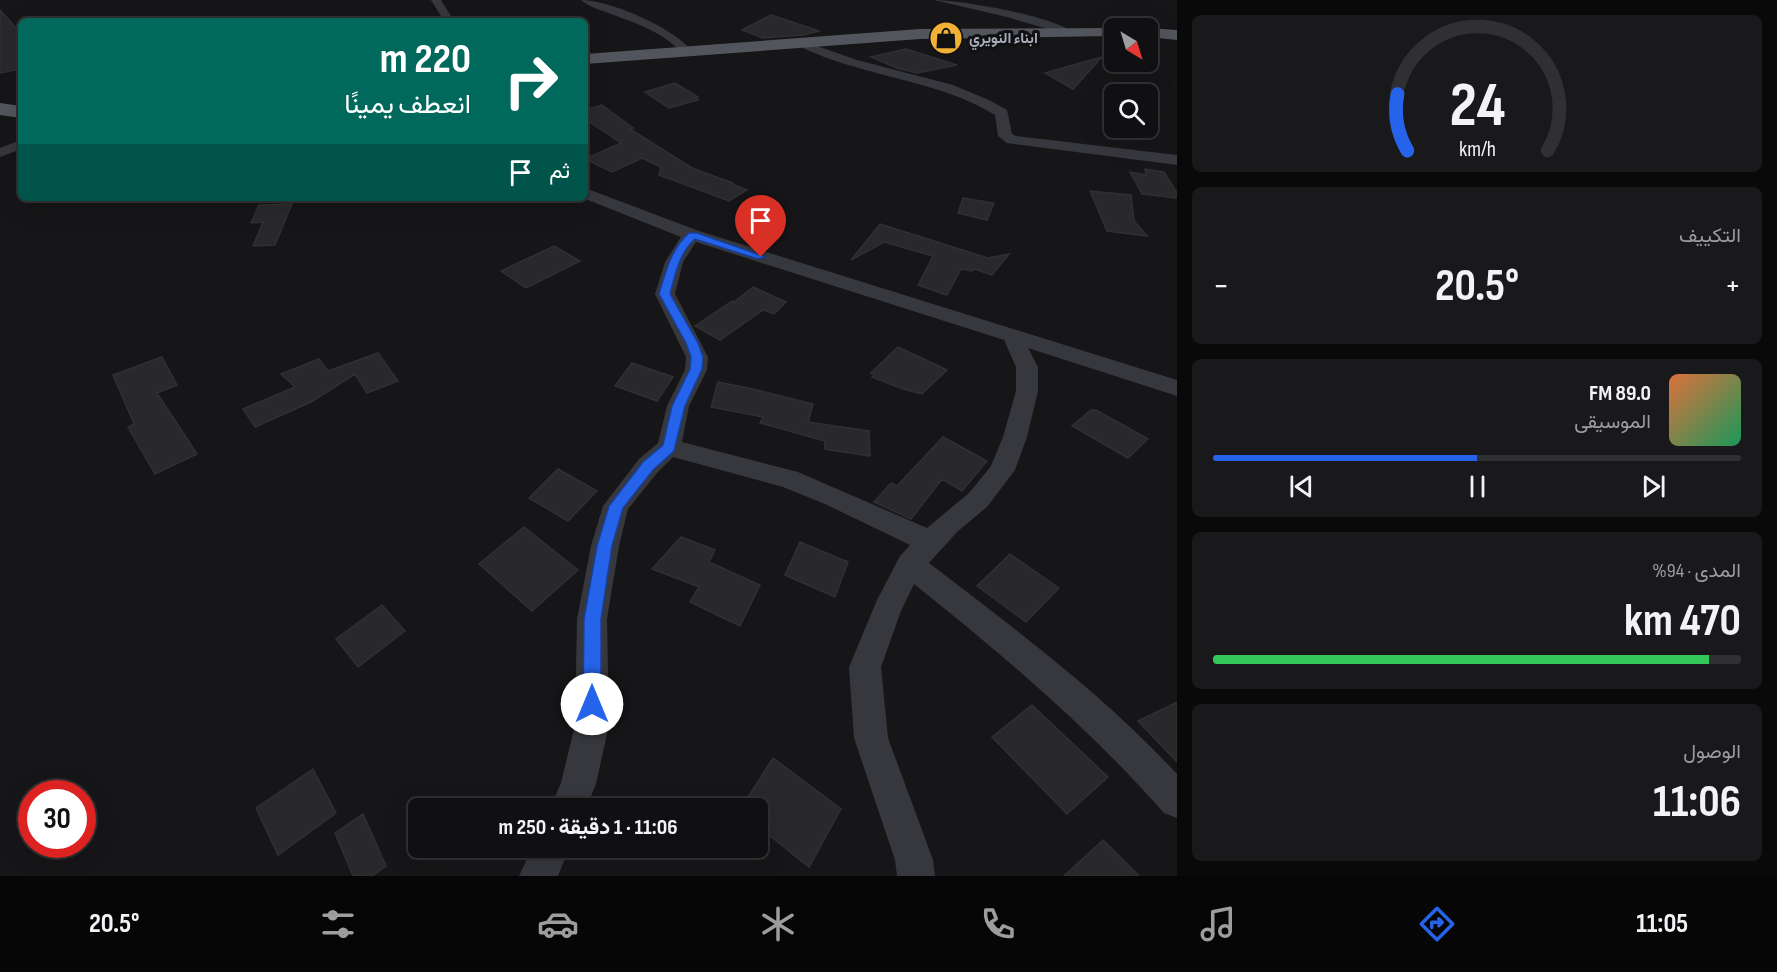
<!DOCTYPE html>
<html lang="ar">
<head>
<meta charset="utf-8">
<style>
	body { margin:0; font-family:"Sofia Sans Condensed",Vazirmatn,sans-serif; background:#19191b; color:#f1f3f6; direction:rtl; height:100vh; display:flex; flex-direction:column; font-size:22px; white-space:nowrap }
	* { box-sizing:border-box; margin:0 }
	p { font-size:20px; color:#9c9d9f }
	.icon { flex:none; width:33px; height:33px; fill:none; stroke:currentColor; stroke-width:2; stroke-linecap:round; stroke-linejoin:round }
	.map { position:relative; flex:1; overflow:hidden; direction:ltr }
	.drawer { display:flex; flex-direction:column; gap:15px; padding:15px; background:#09090a; width:600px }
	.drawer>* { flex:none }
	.banner { position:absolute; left:18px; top:18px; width:570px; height:183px; border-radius:9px; box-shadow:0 6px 24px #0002,0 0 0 2px #303032; direction:rtl; background:#00695c; color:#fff; overflow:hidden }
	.needle { width:39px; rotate:142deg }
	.buttons { position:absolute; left:1104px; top:18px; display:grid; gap:12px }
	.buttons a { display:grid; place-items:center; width:54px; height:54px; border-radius:9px; background:#101012; box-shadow:0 6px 24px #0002,0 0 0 2px #303032; font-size:30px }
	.speed { position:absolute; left:18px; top:780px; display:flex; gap:12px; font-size:30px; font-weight:700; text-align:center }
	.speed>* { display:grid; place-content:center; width:78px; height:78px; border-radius:50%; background:#101012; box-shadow:0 6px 24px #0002,0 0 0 2px #303032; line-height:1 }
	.speed .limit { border:9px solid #d22; background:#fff; color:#111 }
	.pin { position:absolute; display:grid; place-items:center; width:51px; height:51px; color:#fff; margin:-62px -26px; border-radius:50% 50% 50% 0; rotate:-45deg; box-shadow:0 0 6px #0007 }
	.pin .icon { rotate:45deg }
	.me { position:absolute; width:66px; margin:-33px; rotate:0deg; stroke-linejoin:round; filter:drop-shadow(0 0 4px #0008) }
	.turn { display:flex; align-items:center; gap:21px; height:126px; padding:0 18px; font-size:27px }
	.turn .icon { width:78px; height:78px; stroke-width:2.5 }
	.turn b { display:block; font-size:42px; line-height:51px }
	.then { display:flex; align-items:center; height:57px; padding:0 18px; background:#0003; gap:12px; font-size:22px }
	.big { font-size:45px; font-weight:700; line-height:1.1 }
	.drawer .tile { flex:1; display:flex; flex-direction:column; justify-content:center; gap:9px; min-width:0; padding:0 21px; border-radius:9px; background:#19191b }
	.drawer .dial { align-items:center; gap:0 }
	.dial svg { height:156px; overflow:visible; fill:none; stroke:#303032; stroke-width:7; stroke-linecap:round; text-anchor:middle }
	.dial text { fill:#f1f3f6; stroke:none }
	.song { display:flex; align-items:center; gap:18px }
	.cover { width:72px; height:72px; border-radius:9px; background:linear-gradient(135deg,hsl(20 70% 55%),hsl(150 70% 35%)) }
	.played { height:6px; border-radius:3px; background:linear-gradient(90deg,#2563eb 50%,#303032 50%) }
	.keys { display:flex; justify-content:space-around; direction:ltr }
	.heat { display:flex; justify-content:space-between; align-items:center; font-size:33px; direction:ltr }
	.charge { height:9px; border-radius:4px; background:linear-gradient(90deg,#34c759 94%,#303032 0) }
	.trip { position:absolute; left:408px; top:798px; width:360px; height:60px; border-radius:9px; background:#101012; box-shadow:0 6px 24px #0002,0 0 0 2px #303032; font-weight:700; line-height:60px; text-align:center; direction:rtl }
	.tab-bar { display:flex; height:96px; justify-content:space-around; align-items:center; background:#060607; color:#9c9d9f }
	.tab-bar .icon { width:42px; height:42px }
	.tab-bar .current { color:#2563eb }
	.tab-bar b { font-size:27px; color:#f1f3f6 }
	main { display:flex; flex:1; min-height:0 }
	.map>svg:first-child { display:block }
	.building { fill:#29292c; stroke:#303034; stroke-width:1.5 }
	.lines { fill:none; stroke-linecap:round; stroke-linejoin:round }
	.minor { fill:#37383d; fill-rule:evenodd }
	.primary { fill:#53555c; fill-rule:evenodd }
	.route { fill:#2563eb; stroke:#184099; stroke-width:1.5 }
	.labels { text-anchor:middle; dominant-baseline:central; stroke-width:6; stroke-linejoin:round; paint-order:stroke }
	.far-poi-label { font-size:15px; font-weight:bold; fill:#a8adb8; stroke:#111113; text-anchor:start }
</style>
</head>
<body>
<main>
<section class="drawer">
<div class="tile dial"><svg viewBox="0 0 100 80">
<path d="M14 69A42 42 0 1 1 86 69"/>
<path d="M14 69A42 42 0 0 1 9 40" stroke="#2563eb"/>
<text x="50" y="56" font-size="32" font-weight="700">24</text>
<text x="50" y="72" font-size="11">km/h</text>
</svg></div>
<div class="tile"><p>التكييف</p>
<div class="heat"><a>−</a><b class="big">20.5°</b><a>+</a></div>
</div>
<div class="tile">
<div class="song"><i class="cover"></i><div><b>89.0 FM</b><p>الموسيقى</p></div></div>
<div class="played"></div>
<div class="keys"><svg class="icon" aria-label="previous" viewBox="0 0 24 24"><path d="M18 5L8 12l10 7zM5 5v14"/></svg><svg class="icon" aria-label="pause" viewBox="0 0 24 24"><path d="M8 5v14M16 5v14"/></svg><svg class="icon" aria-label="next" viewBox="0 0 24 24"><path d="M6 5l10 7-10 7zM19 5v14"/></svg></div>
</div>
<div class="tile"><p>المدى · 94%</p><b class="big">470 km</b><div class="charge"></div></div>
<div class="tile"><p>الوصول</p><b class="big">11:06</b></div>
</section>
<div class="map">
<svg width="1177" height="876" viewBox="0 0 1177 876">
	<rect width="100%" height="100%" fill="#161618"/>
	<path class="building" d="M0 10 21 33V69L0 73Z
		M771 15 819 31 804 35 763 38 742 30Z
		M906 49 957 65 917 73 897 68 871 57Z
		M1102 57 1073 89 1045 73Z
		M675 83 698 97 694 98 698 100 669 108 645 92Z
		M602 105 633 128 630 129 692 168 733 183 731 184 747 190 729 201 659 175 661 167 642 158 612 172 585 159 621 143 585 119V110Z
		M1145 169 1164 172 1177 193V198L1142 194 1130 172 1146 175Z
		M1090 191 1131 195 1134 221 1147 236 1107 231Z
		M963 198 994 203 987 220 958 213Z
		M292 204 275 245 253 246 263 222 251 223 259 205Z
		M880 224 988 258 1009 254 992 275 975 269 971 271 961 269 947 295 918 285 933 256 884 242 851 260Z
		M554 246 580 261 526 288 501 271Z
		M753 287 786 302 774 314 763 310 720 340 695 326 732 301 734 302Z
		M898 347 947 370 922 394 903 389 872 377 874 375 871 373Z
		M378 353 398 381 367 393 355 374 311 402 255 427 243 409 295 387 281 374 319 359 328 371Z
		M162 357 177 385 157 393 197 454 155 474 128 427 134 424 113 375Z
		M632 363 673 377 657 401 615 386Z
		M718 382 753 389 813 404 808 422 869 431 870 456 825 449V441L760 423 763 417 711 407Z
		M1091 410H1096L1148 439 1128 458 1072 426Z
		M943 437 987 461 962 491 942 479 911 519 874 502 891 483 897 486Z
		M558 469 597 491 568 521 529 498Z
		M524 527 578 570 532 611 479 564Z
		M681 537 715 550 709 562 760 585 740 626 690 602 699 587 652 569Z
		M800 542 848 562 835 597 785 575Z
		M1010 554 1059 588 1026 622 977 586Z
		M382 605 405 631 358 667 336 639Z
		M1177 702V762L1138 721Z
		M1032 705 1108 777 1067 814 992 737Z
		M773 758 841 809 809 867 758 826V808H741Z
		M313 769 336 813 278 855 256 808Z
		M363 814 386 866 372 876H353L335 833Z
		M1103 840 1139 876H1064Z"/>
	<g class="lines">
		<path class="minor" d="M431 0H441L454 21H444Z
			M581 0C610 0 674 28 692 51L690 53H682C663 32 638 24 611 14 601 10 589 7 581 0Z
			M934 0C959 0 1053 16 1070 31L1065 34 1007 17Z
			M800 40 857 60 953 85 989 100 1007 110 1012 134 1016 136 1177 155V165L1007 143 998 136 995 115C951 88 901 81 852 66 833 61 814 53 796 45L794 43Z
			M21 140V149L0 157V148Z
			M585 188 699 231 1177 380V396L1028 348 1038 367V391L1027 437 1015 470 987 507 958 531 929 563C1015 629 1103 694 1177 774V818L1164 813C1089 728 1003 655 914 584L901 611 881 667 888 738 933 860 935 876H897L895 860 854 738 849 667 877 600 900 556 910 545 825 504 783 487 673 457 657 473 628 509 619 546 607 619 609 725 596 784 586 808H550L561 783 575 725 577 619 591 546 603 506 639 459 658 443 667 406 685 370 686 357 655 294 665 262 681 237 583 198ZM696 242 1004 340 1016 367V391L1003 437 991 466 969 493 927 528 798 472 682 442 689 406 707 370 708 357 675 294 683 262Z
			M532 848H569L558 876H519Z"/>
		<path class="primary" d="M1114 28H1118H1114V36L920 39 585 64V54L920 29Z
			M1148 28 1177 30V40L1148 37Z
			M0 103 21 106V118L0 115Z"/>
	</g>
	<path class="route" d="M689 233H697L766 257 758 259 695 239C679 253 675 275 670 294L698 343 703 357 702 369 685 406 674 451 653 470 623 508 612 546 601 619V704L599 710 592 713 585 710 583 704 584 619 597 546 609 506 643 462 663 445 672 406 690 369 691 357 686 343 659 294C666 271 671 249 689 233Z"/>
	<defs>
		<symbol id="shop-disc" viewBox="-11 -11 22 22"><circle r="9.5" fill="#f2b134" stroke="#111113"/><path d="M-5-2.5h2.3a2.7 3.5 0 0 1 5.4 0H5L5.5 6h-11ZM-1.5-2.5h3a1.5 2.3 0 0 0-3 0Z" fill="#111"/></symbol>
	</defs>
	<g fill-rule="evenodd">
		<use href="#shop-disc" x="927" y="19" width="38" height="38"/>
	</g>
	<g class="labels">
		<g class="far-poi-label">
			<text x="969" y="38">ابناء النويري</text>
		</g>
	</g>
</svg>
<div class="buttons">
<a><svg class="needle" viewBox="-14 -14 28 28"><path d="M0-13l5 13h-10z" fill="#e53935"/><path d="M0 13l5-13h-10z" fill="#9c9d9f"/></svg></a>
<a><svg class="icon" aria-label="search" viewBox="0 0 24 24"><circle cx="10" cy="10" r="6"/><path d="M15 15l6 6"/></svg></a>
</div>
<div class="speed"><div class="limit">30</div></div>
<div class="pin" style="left:761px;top:257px;background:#d93025"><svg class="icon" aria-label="arrive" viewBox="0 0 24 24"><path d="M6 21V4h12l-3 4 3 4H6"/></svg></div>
<svg class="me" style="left:592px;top:704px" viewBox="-20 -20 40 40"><circle r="19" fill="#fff"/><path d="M0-13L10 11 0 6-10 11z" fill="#2563eb"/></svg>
<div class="trip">11:06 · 1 دقيقة · 250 m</div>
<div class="banner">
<div class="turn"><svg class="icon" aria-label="right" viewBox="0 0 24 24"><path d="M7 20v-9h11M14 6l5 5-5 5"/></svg><div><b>220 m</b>انعطف يمينًا</div></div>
<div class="then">ثم<svg class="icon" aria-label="arrive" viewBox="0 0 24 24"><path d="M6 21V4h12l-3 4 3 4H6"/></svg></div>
</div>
</div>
</main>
<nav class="tab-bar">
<b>11:05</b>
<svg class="icon current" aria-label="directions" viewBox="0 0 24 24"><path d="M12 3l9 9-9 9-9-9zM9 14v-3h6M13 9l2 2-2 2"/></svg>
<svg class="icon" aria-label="music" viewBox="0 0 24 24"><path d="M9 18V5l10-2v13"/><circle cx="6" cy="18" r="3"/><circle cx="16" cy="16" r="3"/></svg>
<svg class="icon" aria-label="phone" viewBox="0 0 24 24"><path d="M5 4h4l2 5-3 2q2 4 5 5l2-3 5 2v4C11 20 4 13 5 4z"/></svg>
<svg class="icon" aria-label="climate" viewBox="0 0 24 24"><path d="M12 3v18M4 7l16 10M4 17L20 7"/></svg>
<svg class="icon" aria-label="car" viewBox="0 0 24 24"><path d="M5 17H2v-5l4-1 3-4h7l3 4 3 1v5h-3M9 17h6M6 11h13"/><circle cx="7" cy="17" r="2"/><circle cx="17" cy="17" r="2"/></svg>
<svg class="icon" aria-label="filters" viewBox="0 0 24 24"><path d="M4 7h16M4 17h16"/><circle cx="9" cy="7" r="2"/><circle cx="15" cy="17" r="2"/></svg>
<b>20.5°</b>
</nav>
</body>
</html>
